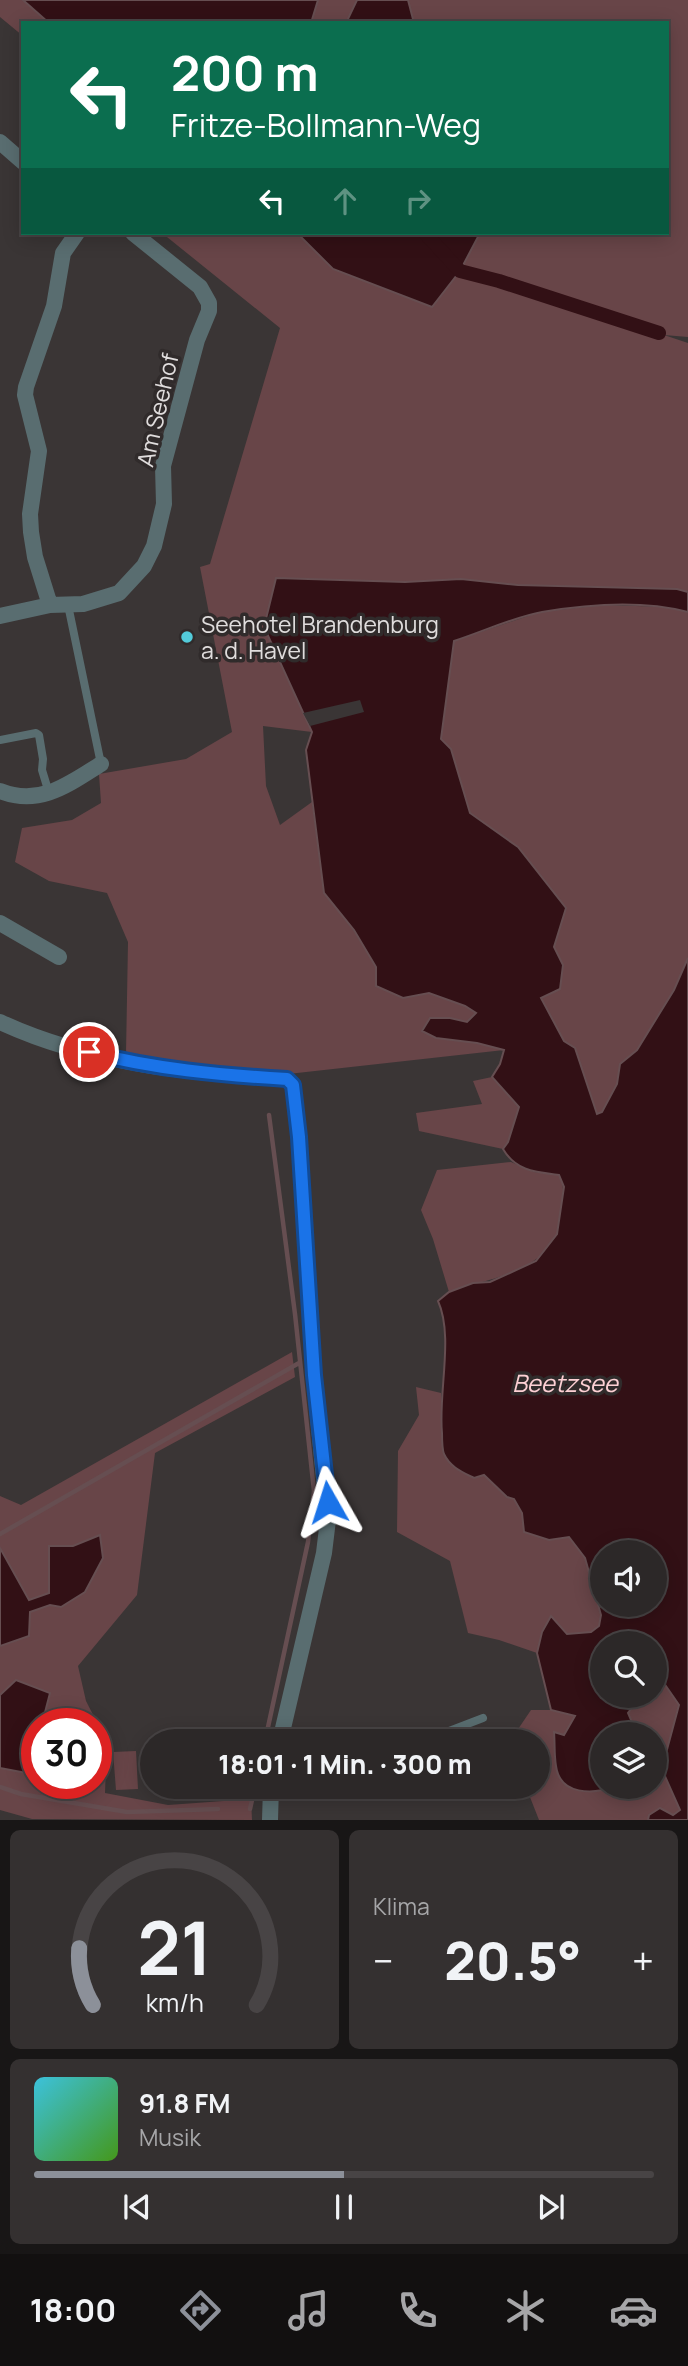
<!DOCTYPE html>
<html lang="de">
<head>
<meta charset="utf-8">
<style>
	body { margin:0; font-family:Manrope,sans-serif; background:#343030; color:#f1f3f6; height:100vh; display:flex; flex-direction:column; font-size:26px; white-space:nowrap }
	* { box-sizing:border-box; margin:0 }
	p { font-size:23px; color:#a6a6a8 }
	.icon { flex:none; width:38px; height:38px; fill:none; stroke:currentColor; stroke-width:2; stroke-linecap:round; stroke-linejoin:round }
	.map { position:relative; height:1820px; overflow:hidden }
	.sheet { display:flex; flex-direction:column; gap:10px; padding:10px; background:#181616; flex:1 }
	.sheet>* { flex:none }
	.top-card { position:absolute; left:21px; top:21px; width:648px; height:214px; border-radius:0px; box-shadow:0 4px 18px #0003,0 0 0 2px #484445; background:#0b6e4f; color:#fff; overflow:hidden }
	.controls { position:absolute; left:590px; top:1540px; display:grid; gap:14px }
	.controls a { display:grid; place-items:center; width:77px; height:77px; border-radius:50%; background:#2c2828; box-shadow:0 4px 18px #0003,0 0 0 2px #484445; font-size:35px }
	.speed { position:absolute; left:21px; top:1708px; display:flex; gap:14px; font-size:35px; font-weight:700; text-align:center }
	.speed>* { display:grid; place-content:center; width:91px; height:91px; border-radius:50%; background:#2c2828; box-shadow:0 4px 18px #0003,0 0 0 2px #484445; line-height:1 }
	.speed .limit { border:10px solid #d22; background:#fff; color:#111 }
	.pin { position:absolute; display:grid; place-items:center; width:60px; height:60px; color:#fff; margin:-30px; border:4px solid #fff; border-radius:50%; box-shadow:0 2px 7px #0007 }
	.me { position:absolute; width:77px; margin:-38px; rotate:354deg; stroke-linejoin:round; filter:drop-shadow(0 0 5px #0008) }
	.turn { display:flex; align-items:center; gap:24px; height:147px; padding:0 35px; font-size:32px }
	.turn .icon { width:91px; height:91px; stroke-width:2.5 }
	.turn b { display:block; font-size:49px; line-height:60px }
	.lanes { display:flex; align-items:center; height:66px; padding:0 35px; background:#0003; justify-content:center; gap:35px; direction:ltr }
	.lanes .off { opacity:.35 }
	.big { font-size:52px; font-weight:800; line-height:1.1 }
	.sheet .tile { flex:1; display:flex; flex-direction:column; justify-content:center; gap:10px; min-width:0; padding:0 24px; border-radius:10px; background:#343030 }
	.sheet .dial { align-items:center; gap:0 }
	.dial svg { height:182px; overflow:visible; fill:none; stroke:#484445; stroke-width:7; stroke-linecap:round; text-anchor:middle }
	.dial text { fill:#f1f3f6; stroke:none }
	.song { display:flex; align-items:center; gap:21px }
	.cover { width:84px; height:84px; border-radius:10px; background:linear-gradient(135deg,hsl(190 70% 55%),hsl(100 70% 35%)) }
	.played { height:7px; border-radius:4px; background:linear-gradient(90deg,#8c9099 50%,#484445 50%) }
	.keys { display:flex; justify-content:space-around; direction:ltr }
	.heat { display:flex; justify-content:space-between; align-items:center; font-size:38px; direction:ltr }
	.sheet .tiles { flex:1; display:grid; gap:10px; grid-template-columns:1fr 1fr }
	.tile:last-child { grid-column:span 2 }
	.trip { position:absolute; left:140px; top:1729px; width:410px; height:70px; border-radius:35px; background:#2c2828; box-shadow:0 4px 18px #0003,0 0 0 2px #484445; font-weight:800; line-height:70px; text-align:center }
	.tabs { display:flex; height:112px; justify-content:space-around; align-items:center; background:#121010; color:#a6a6a8 }
	.tabs .icon { width:49px; height:49px }
	.tabs .current { color:#8c9099 }
	.tabs b { font-size:32px; color:#f1f3f6 }
	.map>svg:first-child { display:block }
	.green { fill:#684548 }
	.water { fill:#321015; stroke:#664e51; stroke-width:2; fill-rule:evenodd }
	.pier { fill:#3a3535 }
	.lines { fill:none; stroke-linecap:round; stroke-linejoin:round }
	.stream { stroke:#664e51; stroke-width:4.5 }
	.canal { stroke:#321015; stroke-width:14 }
	.service { stroke:#596d70; stroke-width:8 }
	.minor { stroke:#596d70; stroke-width:16 }
	.route-casing { stroke:#114b97; stroke-width:18 }
	.route { stroke:#1a73e8; stroke-width:12 }
	.poi-dot { fill:#53cbda; stroke:#302b2b; stroke-width:2.5 }
	.labels { text-anchor:middle; dominant-baseline:central; stroke-width:7; stroke-linejoin:round; paint-order:stroke }
	.street-label { font-size:23px; fill:#e0dddd; stroke:#302b2b }
	.poi-label { font-size:23px; fill:#e0dddd; stroke:#302b2b; text-anchor:start }
	.water-label { font-size:24px; font-style:italic; fill:#fdd0d4; stroke:#302b2b }
</style>
</head>
<body>
<div class="map">
<svg width="688" height="1820" viewBox="0 0 688 1820">
	<rect width="100%" height="100%" fill="#3a3535"/>
	<path class="green" d="M0 0H23L49 23H23V36L0 17Z
		M318 0H357L346 23H311Z
		M408 0H688V337L664 335 688 343V592L677 589 518 585 461 579 405 582 276 578 264 627 312 732 263 726 266 786 280 825 312 802 324 893 354 931 377 967 376 986 403 998 429 993 465 1006 476 1013 467 1022 450 1018 477 1043 504 1050 288 1074 213 1070 126 1054 128 942 107 893 49 881 15 862 22 828 72 820 101 803 99 774 186 759 232 732 200 567 210 564 280 328 162 233H297L333 269 432 307 460 271 480 233H667V23H414Z
		M603 605 668 607 688 612V958L674 990 637 1050 620 1064 617 1084 602 1113 597 1115 575 1048 564 1042 541 998 563 965 554 947 518 847 470 813 451 749 441 739 454 641 540 612Z
		M492 1077 519 1107 508 1142 503 1149 419 1131 416 1113 482 1104 473 1081Z
		M511 1162 534 1172 560 1175C565 1189 563 1198 560 1213 559 1219 559 1228 557 1234 539 1274 485 1279 449 1292L433 1239 421 1210 437 1170Z
		M292 1352 295 1377 155 1453 137 1595 78 1666 86 1701 107 1742 105 1793 168 1805 251 1799 252 1820 32 1819 0 1810V1768L37 1775V1783H96V1724H42L50 1693 17 1681 0 1695V1646L29 1636 30 1612 50 1605 100 1535 73 1546H49V1594L28 1600 0 1548V1496L21 1505Z
		M416 1387 441 1393 444 1454 484 1475 507 1497 514 1499 522 1513 549 1540 569 1537 585 1558 601 1615 599 1626 591 1632 567 1634 552 1617 542 1632 537 1653 499 1640 468 1633 450 1561 397 1532 398 1451 419 1415Z
		M655 1678 661 1679 679 1705 664 1774 680 1810 673 1815H649L648 1820H539L526 1787H537V1741H510L531 1710H551L575 1716 564 1735 554 1733 556 1748 567 1785 654 1787V1734H637L628 1713 641 1696H654Z
		M136 1751 138 1789 116 1790 113 1752Z"/>
	<path class="water" d="M23 0H318L311 23H49Z
		M357 0H408L414 23H346Z
		M297 233H480L460 271 432 307 333 269Z
		M276 578 405 582 461 579 518 585 677 589 688 592V612C642 600 589 604 542 612 514 617 482 632 454 641L441 739 451 749 470 813 518 847 566 908 554 947 563 965 560 989 541 998 564 1041 575 1048 597 1114 602 1112 617 1084 620 1064 637 1050 674 990 688 958V1820H648L649 1815 660 1808 673 1815 680 1810 664 1774 665 1757 679 1705 661 1679 655 1678 654 1643H602V1696H641L628 1713 637 1734H602V1787H615C593 1794 560 1796 556 1766 554 1755 555 1743 554 1732L564 1735 575 1716 551 1710 537 1653 542 1632 551 1616 567 1634 591 1632 599 1626 601 1615 585 1558 569 1537 549 1540 524 1532 522 1513 514 1499 507 1497 484 1475 474 1478C462 1472 450 1467 444 1454 442 1449 442 1439 442 1433 438 1393 454 1336 438 1301L449 1292 473 1283 490 1282 536 1261 557 1234 564 1187 559 1175C535 1172 516 1171 503 1149L508 1142 519 1107 492 1077 500 1064 504 1050 477 1043 436 1038 422 1031 430 1018H450L467 1022 476 1013 465 1006 429 993 403 998 376 986V967L354 930 324 893 306 750 312 732 264 627ZM602 1552H654V1605H602Z
		M100 1535 103 1558 85 1592 61 1607 50 1605 30 1612 29 1636 0 1646V1548L29 1600 49 1593V1546H73Z
		M16 1680 50 1693 42 1724H37V1775L0 1768V1695Z"/>
	<path class="pier" d="M360 700 364 712 310 726 303 713Z"/>
	<g class="lines">
		<path class="stream" d="M0 1534 299 1363
			M265 1741 308 1542 314 1491 295 1314 269 1115
			M0 1787 21 1794 127 1812 218 1809
			M250 1809 255 1787"/>
		<path class="canal" d="M425 233 460 271 499 281 659 333"/>
		<path class="service" d="M68 605 101 764
			M0 740 36 733 39 735 43 759 42 770 49 793
			M423 1741 483 1718
			M270 1792 304 1789 310 1787"/>
		<path class="minor" d="M0 142 23 162
			M50 605 35 557 31 532 30 514 39 451 25 395 26 387 54 306 63 253 77 233
			M0 616 50 605 83 604 119 593 144 566 154 546 164 504 163 466 197 340 209 311V303L200 287 133 233
			M0 791C40 807 69 784 101 764
			M0 923 59 957
			M0 1022C90 1064 190 1073 287 1079L293 1085 299 1137 314 1375 328 1520 324 1553 280 1741
			M270 1820 271 1787"/>
	</g>
	<g class="lines">
		<defs>
			<path id="route" d="M89 1052C154 1069 220 1075 287 1079L293 1085 299 1137 314 1375 328 1502"/>
		</defs>
		<use href="#route" class="route-casing"/>
		<use href="#route" class="route"/>
	</g>
	<circle class="poi-dot" cx="187" cy="637" r="7"/>
	<g class="labels">
		<g class="street-label">
			<text transform="translate(157 410) rotate(-77)">Am Seehof</text>
		</g>
		<g class="poi-label">
			<text x="201" y="624">Seehotel Brandenburg<tspan x="201" dy="26">a. d. Havel</tspan></text>
		</g>
		<g class="water-label">
			<text x="565" y="1382">Beetzsee</text>
		</g>
	</g>
</svg>
<div class="controls">
<a><svg class="icon" aria-label="sound" viewBox="0 0 24 24"><path d="M4 9h4l5-4v14l-5-4H4zM17 9q2 3 0 6"/></svg></a>
<a><svg class="icon" aria-label="search" viewBox="0 0 24 24"><circle cx="10" cy="10" r="6"/><path d="M15 15l6 6"/></svg></a>
<a><svg class="icon" aria-label="layers" viewBox="0 0 24 24"><path d="M12 4l9 5-9 5-9-5zM3 14l9 5 9-5"/></svg></a>
</div>
<div class="speed"><div class="limit">30</div></div>
<div class="pin" style="left:89px;top:1052px;background:#d93025"><svg class="icon" aria-label="arrive" viewBox="0 0 24 24"><path d="M6 21V4h12l-3 4 3 4H6"/></svg></div>
<svg class="me" style="left:328px;top:1502px" viewBox="-20 -20 40 40"><path d="M0-17L14 15 0 8-14 15z" fill="#1a73e8" stroke="#fff" stroke-width="4"/></svg>
<div class="trip">18:01 · 1 Min. · 300 m</div>
<div class="top-card">
<div class="turn"><svg class="icon" aria-label="left" viewBox="0 0 24 24"><path d="M17 20v-9H6M10 6l-5 5 5 5"/></svg><div><b>200 m</b>Fritze-Bollmann-Weg</div></div>
<div class="lanes"><svg class="icon" aria-label="left" viewBox="0 0 24 24"><path d="M17 20v-9H6M10 6l-5 5 5 5"/></svg><svg class="icon off" aria-label="ahead" viewBox="0 0 24 24"><path d="M12 20V5M6 11l6-6 6 6"/></svg><svg class="icon off" aria-label="right" viewBox="0 0 24 24"><path d="M7 20v-9h11M14 6l5 5-5 5"/></svg></div>
</div>
</div>
<section class="sheet">
<div class="tiles">
<div class="tile dial"><svg viewBox="0 0 100 80">
<path d="M14 69A42 42 0 1 1 86 69"/>
<path d="M14 69A42 42 0 0 1 8 44" stroke="#8c9099"/>
<text x="50" y="56" font-size="32" font-weight="700">21</text>
<text x="50" y="72" font-size="11">km/h</text>
</svg></div>
<div class="tile"><p>Klima</p>
<div class="heat"><a>−</a><b class="big">20.5°</b><a>+</a></div>
</div>
<div class="tile">
<div class="song"><i class="cover"></i><div><b>91.8 FM</b><p>Musik</p></div></div>
<div class="played"></div>
<div class="keys"><svg class="icon" aria-label="previous" viewBox="0 0 24 24"><path d="M18 5L8 12l10 7zM5 5v14"/></svg><svg class="icon" aria-label="pause" viewBox="0 0 24 24"><path d="M8 5v14M16 5v14"/></svg><svg class="icon" aria-label="next" viewBox="0 0 24 24"><path d="M6 5l10 7-10 7zM19 5v14"/></svg></div>
</div>
</div>
</section>
<nav class="tabs">
<b>18:00</b>
<svg class="icon current" aria-label="directions" viewBox="0 0 24 24"><path d="M12 3l9 9-9 9-9-9zM9 14v-3h6M13 9l2 2-2 2"/></svg>
<svg class="icon" aria-label="music" viewBox="0 0 24 24"><path d="M9 18V5l10-2v13"/><circle cx="6" cy="18" r="3"/><circle cx="16" cy="16" r="3"/></svg>
<svg class="icon" aria-label="phone" viewBox="0 0 24 24"><path d="M5 4h4l2 5-3 2q2 4 5 5l2-3 5 2v4C11 20 4 13 5 4z"/></svg>
<svg class="icon" aria-label="climate" viewBox="0 0 24 24"><path d="M12 3v18M4 7l16 10M4 17L20 7"/></svg>
<svg class="icon" aria-label="car" viewBox="0 0 24 24"><path d="M5 17H2v-5l4-1 3-4h7l3 4 3 1v5h-3M9 17h6M6 11h13"/><circle cx="7" cy="17" r="2"/><circle cx="17" cy="17" r="2"/></svg>
</nav>
</body>
</html>
